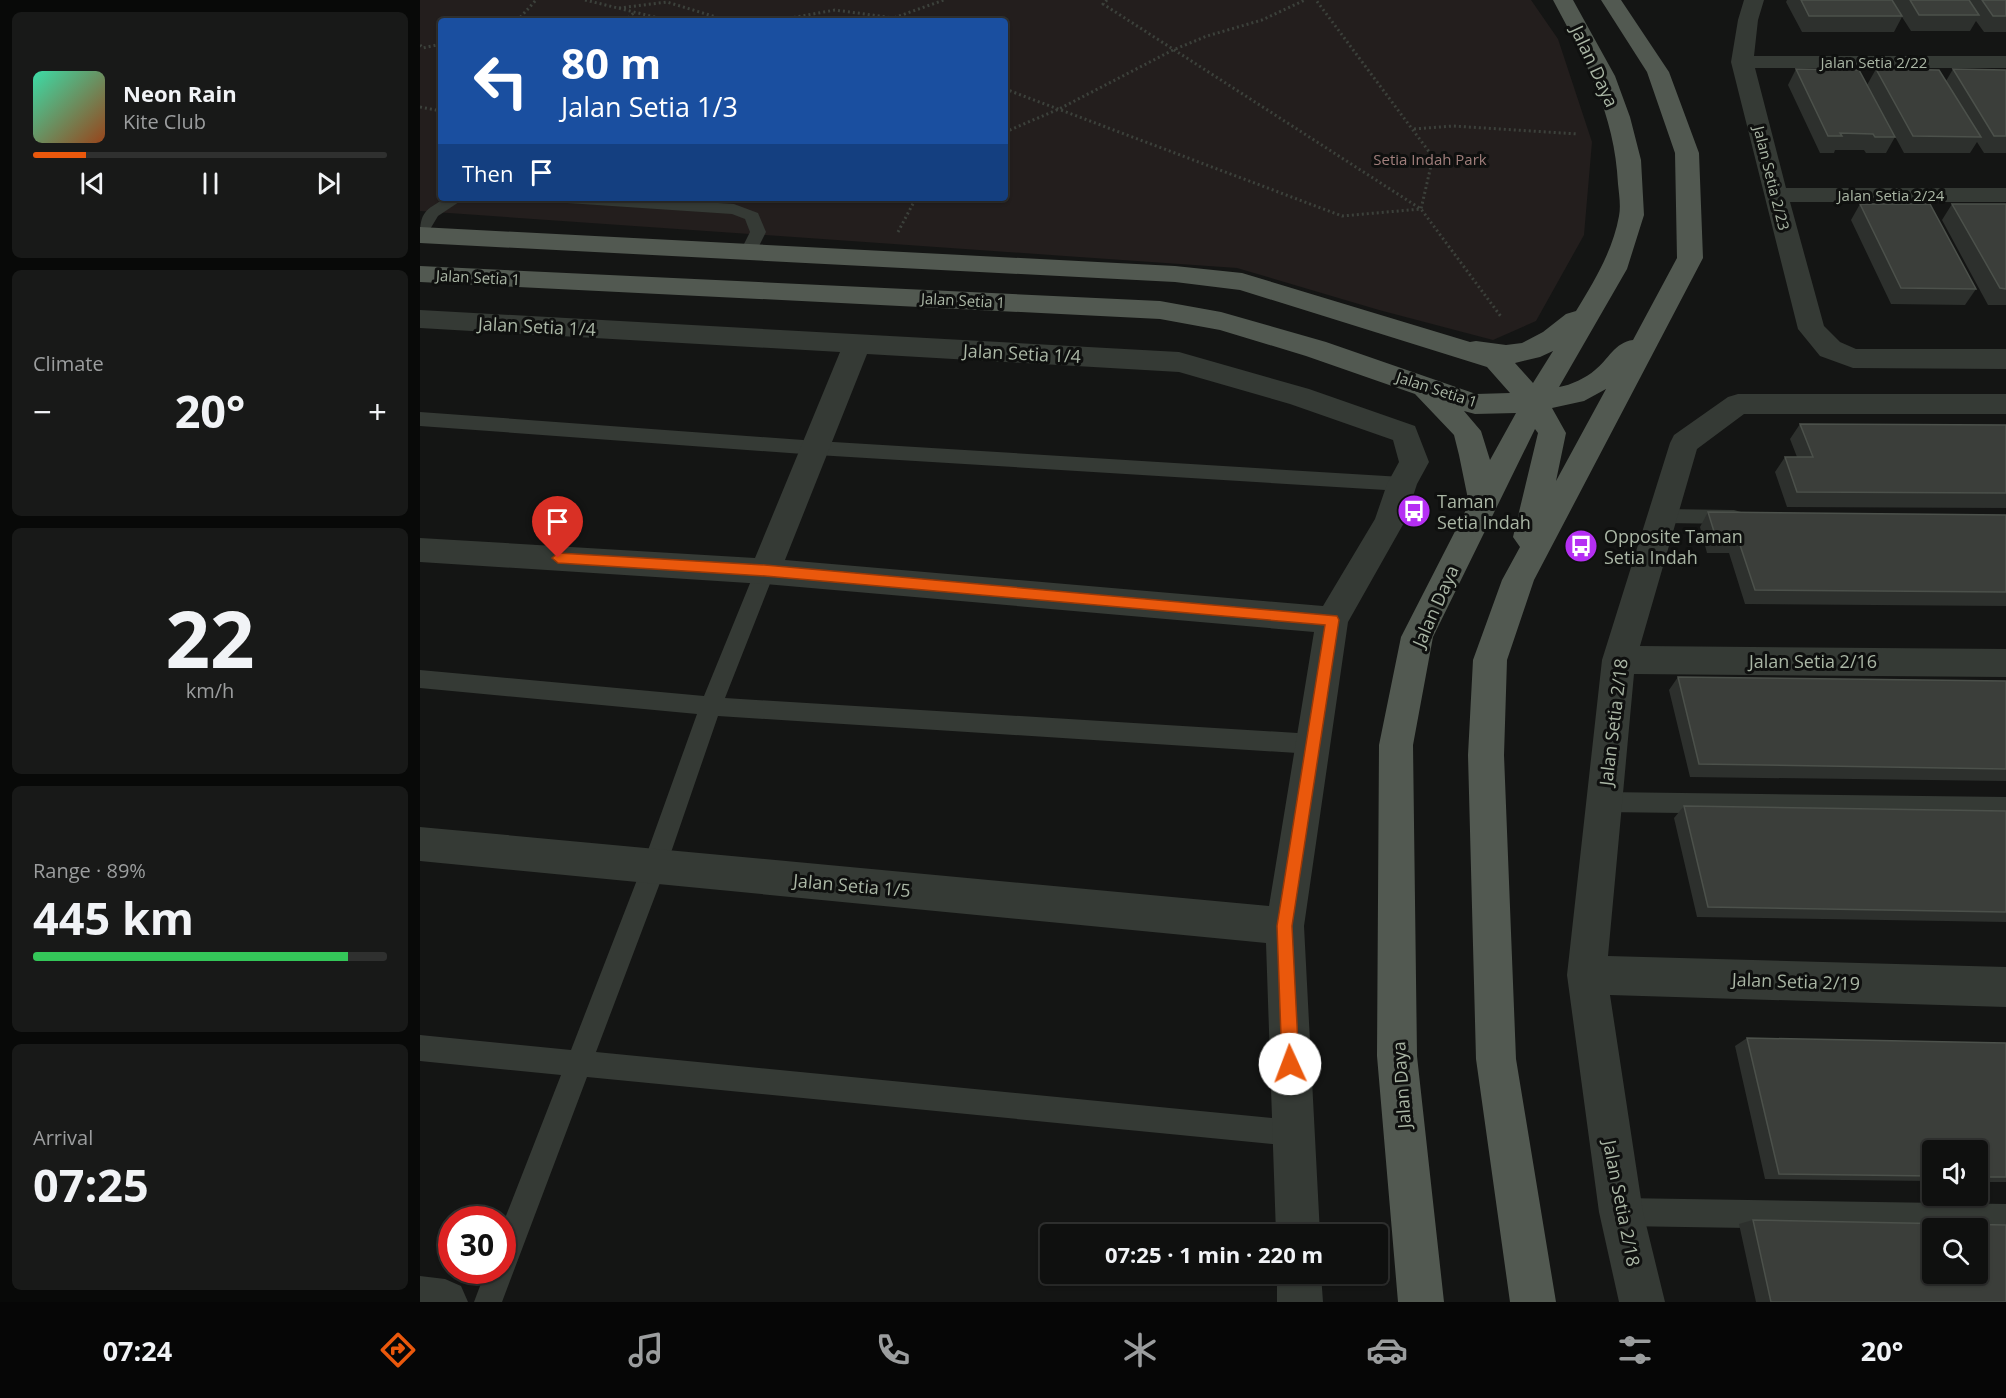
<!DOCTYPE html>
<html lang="en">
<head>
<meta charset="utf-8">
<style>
	body { margin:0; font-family:"Open Sans",sans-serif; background:#181918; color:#f1f3f6; height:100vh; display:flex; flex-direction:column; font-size:22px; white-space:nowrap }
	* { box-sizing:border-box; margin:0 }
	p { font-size:20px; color:#9b9d9e }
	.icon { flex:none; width:33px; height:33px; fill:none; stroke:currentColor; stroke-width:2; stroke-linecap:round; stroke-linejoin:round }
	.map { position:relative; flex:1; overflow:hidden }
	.details { display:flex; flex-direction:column; gap:12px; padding:12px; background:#080908; width:420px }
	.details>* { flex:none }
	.top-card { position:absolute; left:18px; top:18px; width:570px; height:183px; border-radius:6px; box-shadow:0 2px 4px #0004,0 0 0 2px #2f302f; background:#1a4fa0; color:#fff; overflow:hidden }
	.fabs { position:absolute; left:1502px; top:1140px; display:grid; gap:12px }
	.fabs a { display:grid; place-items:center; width:66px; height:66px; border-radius:6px; background:#0f100f; box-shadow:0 2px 4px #0004,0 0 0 2px #2f302f; font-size:30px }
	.speed { position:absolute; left:18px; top:1206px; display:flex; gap:12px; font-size:30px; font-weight:700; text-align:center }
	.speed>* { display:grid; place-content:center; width:78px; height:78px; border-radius:50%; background:#0f100f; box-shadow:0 2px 4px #0004,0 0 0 2px #2f302f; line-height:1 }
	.speed .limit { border:9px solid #d22; background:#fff; color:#111 }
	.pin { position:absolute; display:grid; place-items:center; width:51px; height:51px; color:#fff; margin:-62px -26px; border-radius:50% 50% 50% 0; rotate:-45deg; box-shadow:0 0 6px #0007 }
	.pin .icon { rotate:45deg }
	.me { position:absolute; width:66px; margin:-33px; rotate:358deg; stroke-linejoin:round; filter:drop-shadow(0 0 4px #0008) }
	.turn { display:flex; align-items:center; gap:21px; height:126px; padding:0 24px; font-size:27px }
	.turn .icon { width:78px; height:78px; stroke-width:2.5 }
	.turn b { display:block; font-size:42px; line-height:51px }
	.then { display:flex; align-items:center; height:57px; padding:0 24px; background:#0003; gap:12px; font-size:22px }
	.big { font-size:45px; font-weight:700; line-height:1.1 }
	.details .tile { flex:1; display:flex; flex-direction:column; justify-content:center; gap:9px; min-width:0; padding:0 21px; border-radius:9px; background:#181918 }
	.details .dial { align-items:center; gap:0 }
	.dial b { font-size:78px; line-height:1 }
	.song { display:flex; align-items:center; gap:18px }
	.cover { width:72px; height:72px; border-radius:9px; background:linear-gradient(135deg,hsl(160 70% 55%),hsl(20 70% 35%)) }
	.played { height:6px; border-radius:3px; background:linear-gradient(90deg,#ea580c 15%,#2f302f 15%) }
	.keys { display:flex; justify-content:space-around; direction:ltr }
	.heat { display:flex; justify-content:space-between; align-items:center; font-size:33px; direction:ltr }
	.charge { height:9px; border-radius:4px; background:linear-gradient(90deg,#34c759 89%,#2f302f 0) }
	.trip { position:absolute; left:620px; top:1224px; width:348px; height:60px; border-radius:6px; background:#0f100f; box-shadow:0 2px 4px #0004,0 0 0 2px #2f302f; font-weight:700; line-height:60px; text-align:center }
	.dock { display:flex; height:96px; justify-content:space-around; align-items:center; background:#060606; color:#9b9d9e }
	.dock .icon { width:42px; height:42px }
	.dock .active { color:#ea580c }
	.dock b { font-size:27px; color:#f1f3f6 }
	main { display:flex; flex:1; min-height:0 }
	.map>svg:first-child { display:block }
	.green { fill:#231e1d; fill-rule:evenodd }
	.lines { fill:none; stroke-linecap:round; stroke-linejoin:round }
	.path { stroke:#3c413b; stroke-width:3; stroke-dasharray:2 3; stroke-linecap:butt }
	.service { fill:#353a35; fill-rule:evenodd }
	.minor { fill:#353a35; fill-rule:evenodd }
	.primary { fill:#525951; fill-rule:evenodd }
	.wall { fill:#2d302d }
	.building { fill:#3b3e3a; stroke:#4c514b; stroke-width:1.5; fill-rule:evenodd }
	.route { fill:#ea580c; stroke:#983908; stroke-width:1.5 }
	.labels { text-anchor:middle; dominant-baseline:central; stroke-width:6; stroke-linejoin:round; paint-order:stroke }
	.far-street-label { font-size:15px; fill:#aab6a5; stroke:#0f100f }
	.far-park-label { font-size:15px; fill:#a17f7c; stroke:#0f100f }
	.street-label { font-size:18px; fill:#aab6a5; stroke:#0f100f }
	.poi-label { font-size:18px; fill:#aab6a5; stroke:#0f100f; text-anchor:start }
</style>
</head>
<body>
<main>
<section class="details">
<div class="tile">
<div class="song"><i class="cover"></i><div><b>Neon Rain</b><p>Kite Club</p></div></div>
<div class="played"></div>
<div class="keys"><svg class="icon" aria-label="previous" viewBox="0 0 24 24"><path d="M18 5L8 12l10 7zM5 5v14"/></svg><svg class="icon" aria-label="pause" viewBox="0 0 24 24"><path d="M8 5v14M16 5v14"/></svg><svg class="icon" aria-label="next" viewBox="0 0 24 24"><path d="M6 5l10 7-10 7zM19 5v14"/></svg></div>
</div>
<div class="tile"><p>Climate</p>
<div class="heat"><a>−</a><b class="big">20°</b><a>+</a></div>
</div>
<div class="tile dial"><b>22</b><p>km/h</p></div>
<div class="tile"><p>Range · 89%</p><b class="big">445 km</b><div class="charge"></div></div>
<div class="tile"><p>Arrival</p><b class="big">07:25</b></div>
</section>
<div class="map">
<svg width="1586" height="1302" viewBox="0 0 1586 1302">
	<rect width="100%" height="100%" fill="#141514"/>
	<path class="green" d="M0 0H1111L1138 39 1172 142 1164 235 1116 321 1073 340 959 310 817 268 0 211ZM21 21H585V198H21Z"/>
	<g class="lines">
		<path class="path" d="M165 0 251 21
			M687 0 683 4 1001 209 1082 318
			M199 8 247 2 309 21
			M97 21 116 0
			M204 21 215 12
			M354 21 415 10 474 18
			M465 21 524 0
			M0 45 3 48 21 44
			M585 89 922 216 1001 209 1013 157 896 0
			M0 107 21 111
			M994 129 1033 126 1158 134
			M585 132 639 109 753 50 787 36 842 20 885 0
			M478 232 496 198"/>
		<path class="service" d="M26 198H45L18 216 6 236 0 237C0 212 5 210 26 198Z
			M139 198H220L314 204 338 213 346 232 334 256H322L320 252 330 232 325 219 312 214 147 203Z
			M0 412 397 441 982 477 989 479 991 484 989 489 982 491 397 455 0 426Z
			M1243 509 1314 510 1321 512 1324 517 1321 522 1314 524 1243 523 1236 521 1233 516 1236 511Z
			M345 563 352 565 355 571 305 698 893 734 901 737 904 744 901 751 893 754 298 716 246 867 176 1052 873 1120 883 1123 886 1133 883 1143 873 1146 167 1077 82 1302H54L66 1270H82V1226L141 1075 0 1061V1035L151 1050 222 867 277 714 0 688V670L284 696 335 571 338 565Z
			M1184 792 1586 797V817L1184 812 1176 809 1173 802 1176 795Z
			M1201 1198 1586 1204V1232H1557V1228H1512V1231L1201 1226 1191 1222 1187 1212 1191 1202Z"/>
		<path class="minor" d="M1324 0H1344L1338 20 1334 56H1586V68H1335L1366 188H1586V202H1370L1404 326 1420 342 1436 349H1586V369L1433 368 1400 356 1378 329 1311 62 1318 20Z
			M0 310 759 352 889 389 995 426 1009 462 997 484 985 521 928 622 884 926 900 1234H856L846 943 0 861V827L849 906 894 632 345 584 0 562V538L335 558 420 352 0 328ZM447 354 759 372 870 404 973 440 979 462 967 484 955 519 903 606 365 560Z
			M1318 394H1586V414H1324L1277 449 1220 646 1586 649V677L1214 674 1188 956 1586 967V1007L1190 995 1223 1212 1245 1302H1199L1179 1212 1147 975 1182 660 1250 443 1254 435 1308 397Z
			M857 1274H901L903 1302H857Z
			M0 1276 25 1279 41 1286 48 1302H0Z"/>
		<path class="primary" d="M1133 0H1153L1195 76 1210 117 1221 160 1224 215 1207 269 1139 387C1151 385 1166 378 1175 370 1188 360 1195 342 1213 340L1257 258 1255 153 1227 72 1181 0H1201L1249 72 1279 153 1283 258 1114 580 1087 660 1084 755 1096 1059 1136 1302H1090L1056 1059 1048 755 1053 660 1082 580 1100 547 1093 537 1118 433 1115 429 1013 637 993 745 997 1056 1024 1302H978L957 1056 959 745 981 637 1049 504 1039 455 1034 435 995 394 886 356 800 330 740 319 0 282V266L740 301 801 312 906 342 1056 394 1090 393 1067 367 820 290 755 282 0 243V227L755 266 822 273 1050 342 1056 341 1086 345 1102 343 1123 332 1146 314 1156 311C1174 282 1193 250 1199 216 1201 206 1199 194 1198 184 1195 114 1165 60 1133 0ZM1133 351 1113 383 1095 363 1120 357ZM1186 389 1136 481 1146 433 1132 408 1164 401ZM1044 411 1055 414 1096 413 1070 460 1061 431Z"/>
	</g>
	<path class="wall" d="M1367 0H1586V32H1564L1556 21 1550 31H1491L1482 17 1474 32H1382L1366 2Z
		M1376 69 1475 137 1466 153H1446L1444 150H1415L1414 153H1400L1368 85Z
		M1456 69 1526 81 1533 69 1586 70V153H1564L1557 142 1550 153H1484L1447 85Z
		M1440 204 1556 289 1545 305 1471 304 1431 220Z
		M1532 204H1586V305H1568L1522 220Z
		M1380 424 1586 425V508L1367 507 1355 472 1365 457H1377L1370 439Z
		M1288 512 1586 515V606L1325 604 1309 553H1287L1280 527Z
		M1258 677 1586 681V781L1270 777 1249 690Z
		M1264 806 1586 811V922L1277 917 1254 818Z
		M1327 1038 1586 1043V1182H1557V1150H1512V1181L1345 1179 1315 1046Z
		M1333 1220 1586 1302H1336L1319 1224Z"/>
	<path class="building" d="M1381 0H1472L1482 16H1389Z
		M1490 0H1549L1559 15H1499Z
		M1562 0H1586V16H1573Z
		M1376 69 1439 70 1475 137H1455L1453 134 1420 133 1422 136H1408Z
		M1456 69 1519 70 1561 137 1493 136Z
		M1533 69 1586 70V136H1574Z
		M1440 204H1510L1556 289 1481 288Z
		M1532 204H1586V289L1580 288Z
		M1380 424 1586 425V493L1377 492 1365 457H1393Z
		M1288 512 1586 515V592L1335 590 1318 539 1296 538Z
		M1258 677 1586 681V769L1279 764Z
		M1264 806 1586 811V912L1288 907Z
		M1327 1038 1586 1043V1177H1557V1150H1512V1176L1359 1174Z
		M1333 1220 1586 1225V1302H1351ZM1512 1228H1557V1274H1512Z"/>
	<path class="route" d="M138 553 345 565 917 616 919 620 872 926 879 1064 876 1070 870 1072 864 1070 862 1064 857 926 905 625 345 576 138 563 132 558Z"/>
	<defs>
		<symbol id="bus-disc" viewBox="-11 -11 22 22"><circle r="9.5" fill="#b52ff3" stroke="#0f100f"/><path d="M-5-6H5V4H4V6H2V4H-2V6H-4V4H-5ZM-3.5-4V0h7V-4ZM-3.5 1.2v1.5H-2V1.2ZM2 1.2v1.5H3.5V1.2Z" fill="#fff"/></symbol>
	</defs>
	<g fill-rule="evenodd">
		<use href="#bus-disc" x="975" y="492" width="38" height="38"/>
		<use href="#bus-disc" x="1142" y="527" width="38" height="38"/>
	</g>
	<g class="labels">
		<g class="far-street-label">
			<text x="1454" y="62">Jalan Setia 2/22</text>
			<text transform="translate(1352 178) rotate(76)">Jalan Setia 2/23</text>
			<text x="1471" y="195">Jalan Setia 2/24</text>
			<text transform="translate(58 277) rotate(3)">Jalan Setia 1</text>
			<text transform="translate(543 300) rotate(3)">Jalan Setia 1</text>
			<text transform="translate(1017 389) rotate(18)">Jalan Setia 1</text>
		</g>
		<g class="far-park-label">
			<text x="1010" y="159">Setia Indah Park</text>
		</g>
		<g class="street-label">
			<text transform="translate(1175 66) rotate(65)">Jalan Daya</text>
			<text transform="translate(117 326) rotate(3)">Jalan Setia 1/4</text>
			<text transform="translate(602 353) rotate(3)">Jalan Setia 1/4</text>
			<text transform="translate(1015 606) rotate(-66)">Jalan Daya</text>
			<text x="1393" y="661">Jalan Setia 2/16</text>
			<text transform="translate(1193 722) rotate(-83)">Jalan Setia 2/18</text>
			<text transform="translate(432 885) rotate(5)">Jalan Setia 1/5</text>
			<text transform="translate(1376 981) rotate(2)">Jalan Setia 2/19</text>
			<text transform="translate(981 1085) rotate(-94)">Jalan Daya</text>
			<text transform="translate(1202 1203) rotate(79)">Jalan Setia 2/18</text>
		</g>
		<g class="poi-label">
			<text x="1017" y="501">Taman<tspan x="1017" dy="21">Setia Indah</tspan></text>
			<text x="1184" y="536">Opposite Taman<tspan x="1184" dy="21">Setia Indah</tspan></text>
		</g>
	</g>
</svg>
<div class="fabs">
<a><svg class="icon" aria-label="sound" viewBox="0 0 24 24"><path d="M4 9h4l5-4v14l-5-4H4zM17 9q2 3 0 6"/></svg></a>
<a><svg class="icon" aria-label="search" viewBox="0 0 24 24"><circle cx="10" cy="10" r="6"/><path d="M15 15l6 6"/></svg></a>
</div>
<div class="speed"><div class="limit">30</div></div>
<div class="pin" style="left:138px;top:558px;background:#d93025"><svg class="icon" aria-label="arrive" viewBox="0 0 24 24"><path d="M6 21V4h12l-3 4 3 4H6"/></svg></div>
<svg class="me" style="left:870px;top:1064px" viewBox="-20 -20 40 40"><circle r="19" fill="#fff"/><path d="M0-13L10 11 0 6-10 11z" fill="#ea580c"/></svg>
<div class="trip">07:25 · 1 min · 220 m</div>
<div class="top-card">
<div class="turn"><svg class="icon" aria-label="left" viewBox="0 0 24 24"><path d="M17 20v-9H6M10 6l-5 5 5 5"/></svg><div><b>80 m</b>Jalan Setia 1/3</div></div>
<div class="then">Then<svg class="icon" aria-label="arrive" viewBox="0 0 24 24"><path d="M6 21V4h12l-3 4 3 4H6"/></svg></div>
</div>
</div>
</main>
<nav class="dock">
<b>07:24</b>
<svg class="icon active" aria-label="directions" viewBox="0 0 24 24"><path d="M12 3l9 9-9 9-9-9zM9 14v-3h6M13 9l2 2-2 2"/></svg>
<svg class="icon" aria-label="music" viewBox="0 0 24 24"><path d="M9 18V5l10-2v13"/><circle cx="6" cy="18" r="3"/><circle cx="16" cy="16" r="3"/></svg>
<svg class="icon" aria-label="phone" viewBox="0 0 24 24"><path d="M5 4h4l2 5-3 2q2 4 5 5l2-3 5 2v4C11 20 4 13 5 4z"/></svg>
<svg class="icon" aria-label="climate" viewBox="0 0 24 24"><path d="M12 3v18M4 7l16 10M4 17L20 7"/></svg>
<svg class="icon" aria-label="car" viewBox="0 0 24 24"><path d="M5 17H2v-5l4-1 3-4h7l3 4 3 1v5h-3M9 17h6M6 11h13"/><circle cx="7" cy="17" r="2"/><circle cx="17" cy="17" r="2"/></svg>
<svg class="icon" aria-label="filters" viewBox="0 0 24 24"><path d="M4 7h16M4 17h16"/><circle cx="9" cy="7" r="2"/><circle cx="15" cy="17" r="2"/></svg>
<b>20°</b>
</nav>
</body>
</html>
